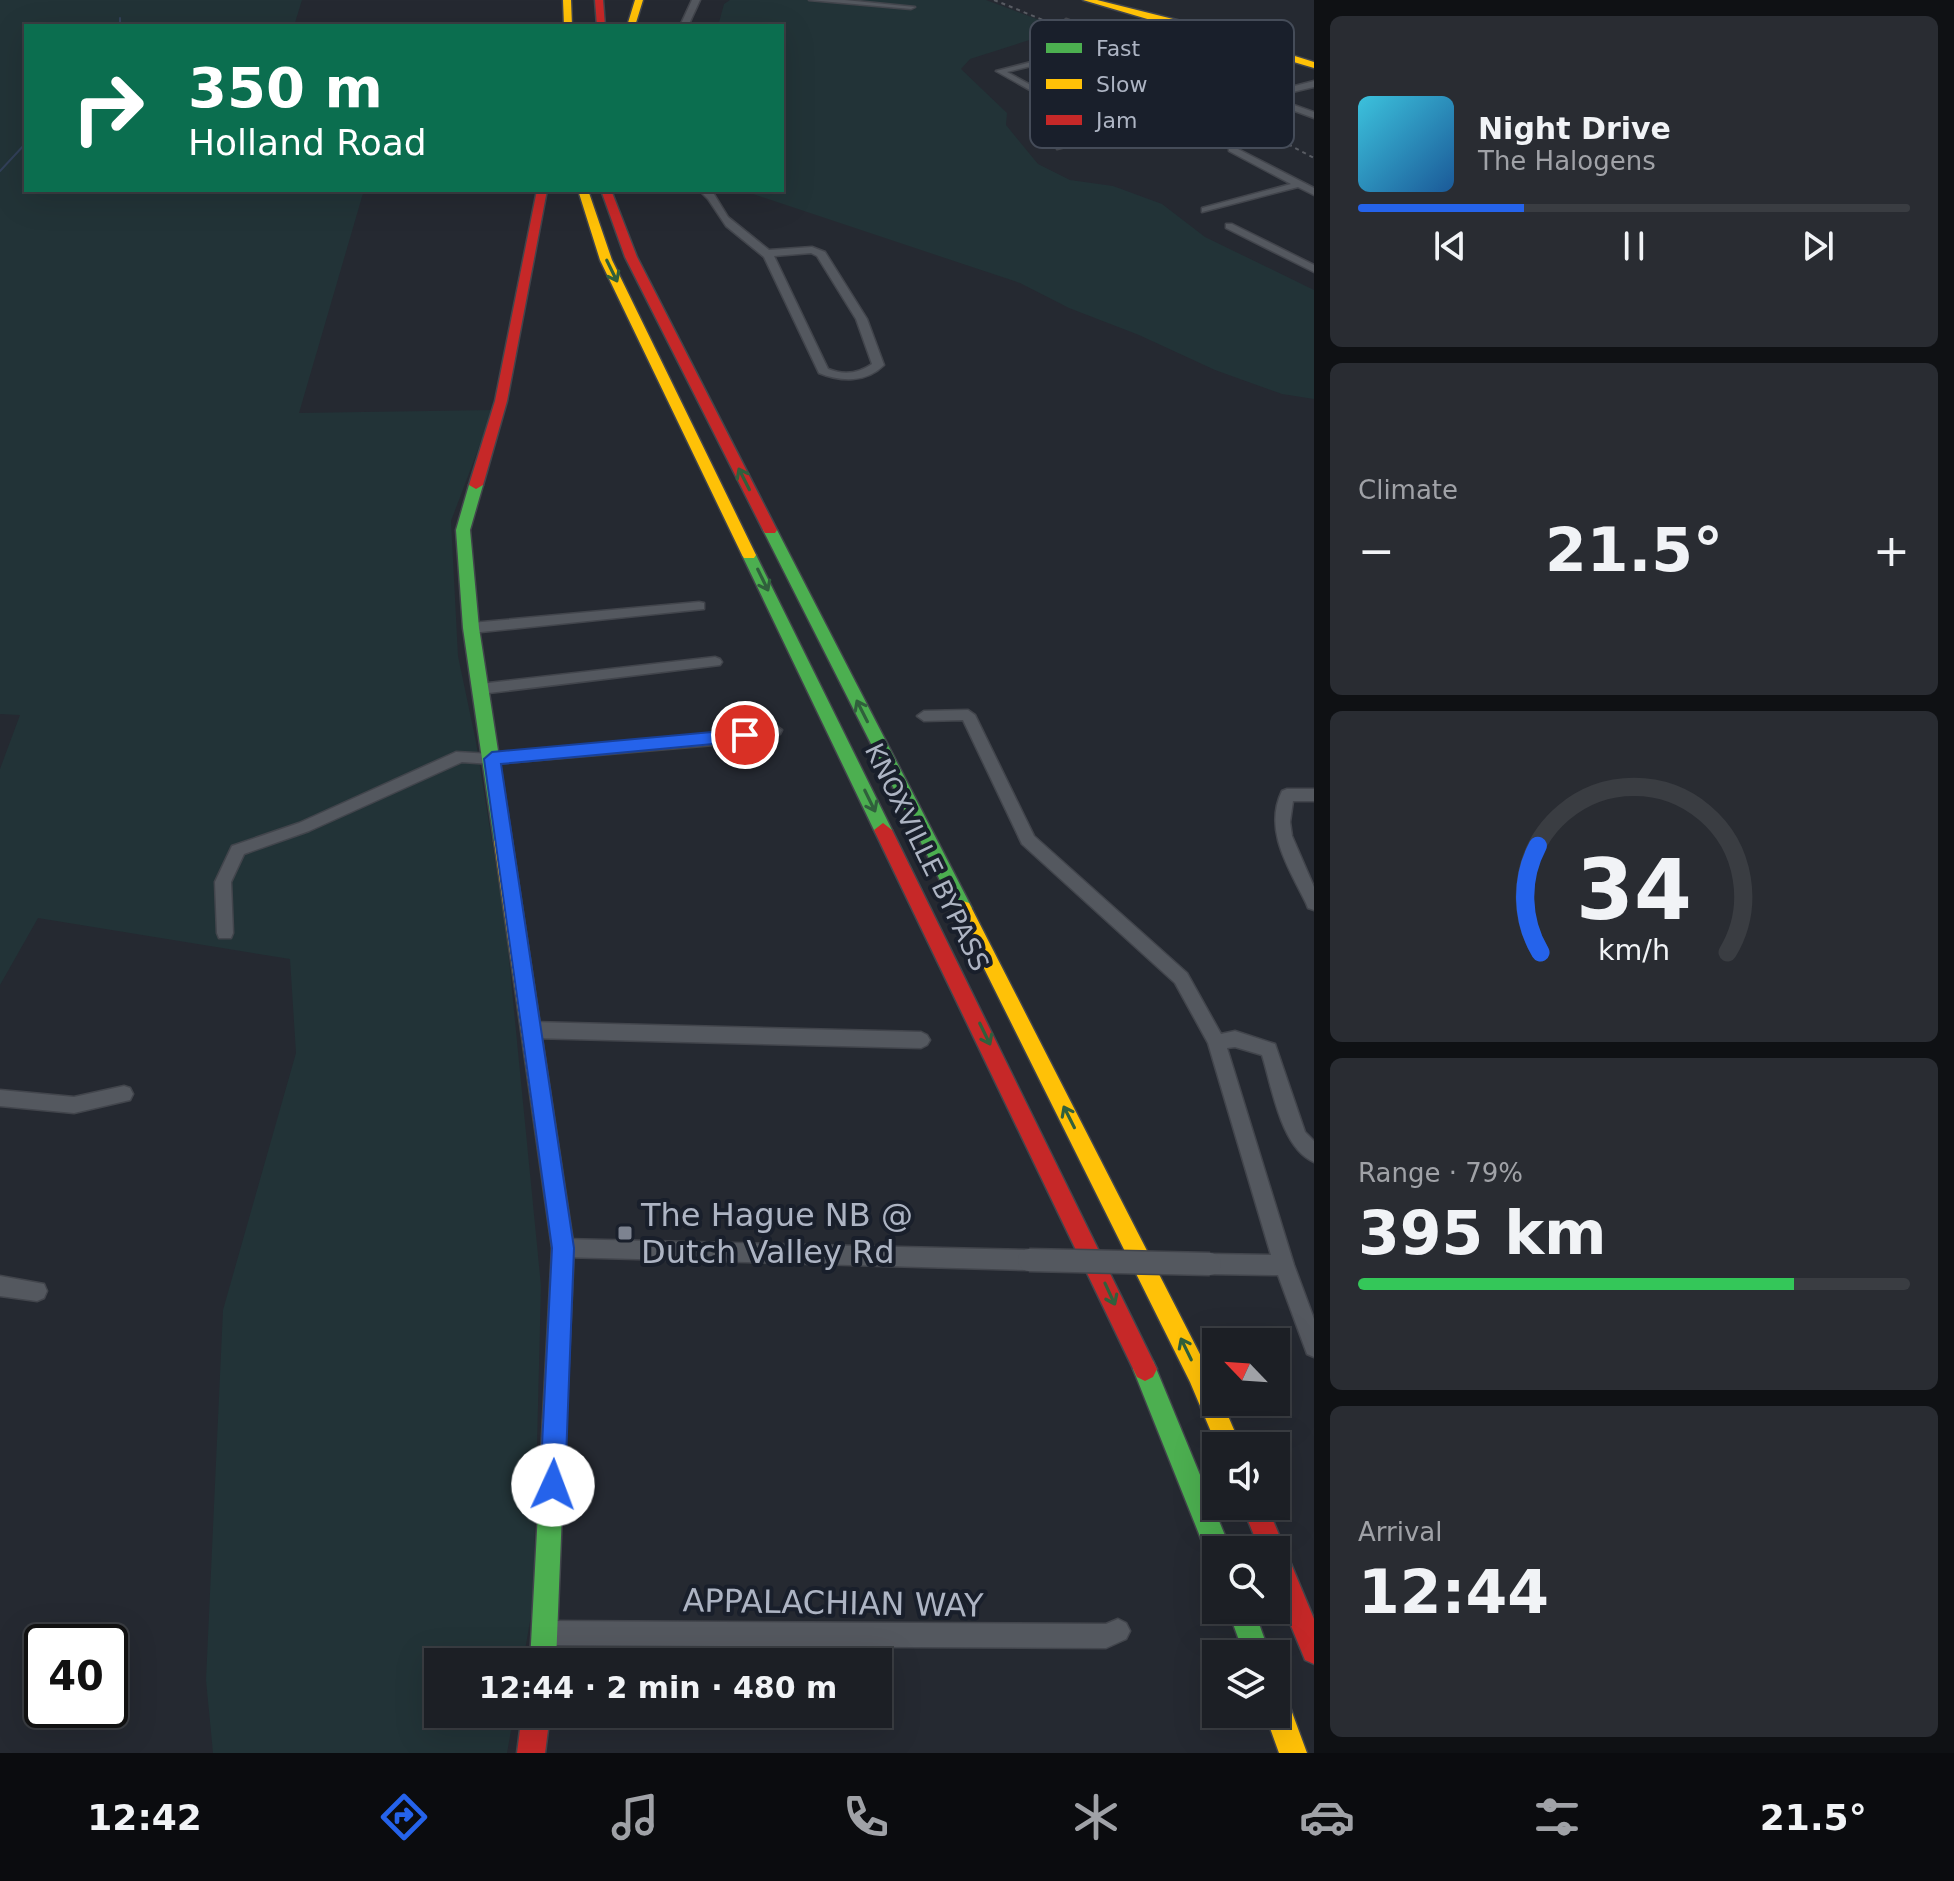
<!DOCTYPE html>
<html lang="en">
<head>
<meta charset="utf-8">
<style>
	body { margin:0; font-family:"DejaVu Sans",sans-serif; background:#292c32; color:#f1f3f6; height:100vh; display:flex; flex-direction:column; font-size:30px; white-space:nowrap }
	* { box-sizing:border-box; margin:0 }
	p { font-size:26px; color:#a0a2a7 }
	.icon { flex:none; width:44px; height:44px; fill:none; stroke:currentColor; stroke-width:2; stroke-linecap:round; stroke-linejoin:round }
	.map { position:relative; flex:1; overflow:hidden }
	.details { display:flex; flex-direction:column; gap:16px; padding:16px; background:#0f1114; width:640px }
	.details>* { flex:none }
	.guide { position:absolute; left:24px; top:24px; width:760px; height:168px; border-radius:0px; box-shadow:0 8px 32px #0002,0 0 0 2px #3a3d42; background:#0b6e4f; color:#fff; overflow:hidden }
	.needle { width:52px; rotate:295deg }
	.tools { position:absolute; left:1202px; top:1328px; display:grid; gap:16px }
	.tools a { display:grid; place-items:center; width:88px; height:88px; border-radius:0px; background:#1c1f25; box-shadow:0 8px 32px #0002,0 0 0 2px #3a3d42; font-size:40px }
	.speed { position:absolute; left:24px; top:1624px; display:flex; gap:16px; font-size:40px; font-weight:700; text-align:center }
	.speed>* { display:grid; place-content:center; width:104px; height:104px; border-radius:50%; background:#1c1f25; box-shadow:0 8px 32px #0002,0 0 0 2px #3a3d42; line-height:1 }
	.speed .limit { border:4px solid #111; border-radius:12px; background:#fff; color:#111 }
	.pin { position:absolute; display:grid; place-items:center; width:68px; height:68px; color:#fff; margin:-34px; border:4px solid #fff; border-radius:50%; box-shadow:0 2px 8px #0007 }
	.me { position:absolute; width:88px; margin:-44px; rotate:2deg; stroke-linejoin:round; filter:drop-shadow(0 0 6px #0008) }
	.turn { display:flex; align-items:center; gap:28px; height:168px; padding:0 32px; font-size:36px }
	.turn .icon { width:104px; height:104px; stroke-width:2.5 }
	.turn b { display:block; font-size:56px; line-height:68px }
	.big { font-size:60px; font-weight:800; line-height:1.1 }
	.details .widget { flex:1; display:flex; flex-direction:column; justify-content:center; gap:12px; min-width:0; padding:0 28px; border-radius:12px; background:#292c32 }
	.details .dial { align-items:center; gap:0 }
	.dial svg { height:208px; overflow:visible; fill:none; stroke:#3a3d42; stroke-width:7; stroke-linecap:round; text-anchor:middle }
	.dial text { fill:#f1f3f6; stroke:none }
	.song { display:flex; align-items:center; gap:24px }
	.cover { width:96px; height:96px; border-radius:12px; background:linear-gradient(135deg,hsl(190 70% 55%),hsl(210 70% 35%)) }
	.played { height:8px; border-radius:4px; background:linear-gradient(90deg,#2563eb 30%,#3a3d42 30%) }
	.keys { display:flex; justify-content:space-around; direction:ltr }
	.heat { display:flex; justify-content:space-between; align-items:center; font-size:44px; direction:ltr }
	.charge { height:12px; border-radius:6px; background:linear-gradient(90deg,#34c759 79%,#3a3d42 0) }
	.trip { position:absolute; left:424px; top:1648px; width:468px; height:80px; border-radius:0px; background:#1c1f25; box-shadow:0 8px 32px #0002,0 0 0 2px #3a3d42; font-weight:800; line-height:80px; text-align:center }
	.dock { display:flex; height:128px; justify-content:space-around; align-items:center; background:#0b0c0f; color:#a0a2a7 }
	.dock .icon { width:56px; height:56px }
	.dock .current { color:#2563eb }
	.dock b { font-size:36px; color:#f1f3f6 }
	main { display:flex; flex:1; min-height:0 }
	.map>svg:first-child { display:block }
	.green { fill:#223337 }
	.lines { fill:none; stroke-linecap:round; stroke-linejoin:round }
	.stream { stroke:#324059; stroke-width:2 }
	.street-casing { stroke:#42454c; stroke-width:3 }
	.fast-casing { stroke:#42454c; stroke-width:3 }
	.slow-casing { stroke:#42454c; stroke-width:3 }
	.jam-casing { stroke:#42454c; stroke-width:3 }
	.street { fill:#54585f; fill-rule:evenodd }
	.fast { fill:#4caf50; fill-rule:evenodd }
	.slow { fill:#ffc107; fill-rule:evenodd }
	.jam { fill:#c62828; fill-rule:evenodd }
	.rail { stroke:#585b62; stroke-width:2; stroke-dasharray:4 4; stroke-linecap:butt }
	.street-bridge-casing { stroke:#42454c; stroke-width:25; stroke-linecap:butt }
	.street-bridge { stroke:#54585f; stroke-width:22 }
	.wall { fill:#474b52 }
	.shaded-wall { fill:#353940 }
	.oneway { stroke:#30603c }
	.route { fill:#2563eb; stroke:#184099; stroke-width:2 }
	.poi-dot { fill:#7d8390; stroke:#191f2b; stroke-width:3 }
	.labels { text-anchor:middle; dominant-baseline:central; stroke-width:8; stroke-linejoin:round; paint-order:stroke }
	.street-label { font-size:26px; fill:#adb4c3; stroke:#191f2b }
	.near-poi-label { font-size:32px; fill:#adb4c3; stroke:#191f2b; text-anchor:start }
	.near-street-label { font-size:32px; fill:#adb4c3; stroke:#191f2b }
	.key { fill:#191f2b; stroke:#454c59; stroke-width:2 }
	.key-label { font-size:22px; fill:#adb4c3 }
</style>
</head>
<body>
<main>
<div class="map">
<svg width="1314" height="1753" viewBox="0 0 1314 1753">
	<rect width="100%" height="100%" fill="#252931"/>
	<path class="green" d="M0 0H302L294 26H26V190H364L299 413 493 410 451 521 458 656 476 742 506 929 541 1286 533 1604 523 1662H438V1714H514L507 1753H213L206 1680 223 1310 296 1053 290 959 38 918 0 985V769L20 715 0 714Z
		M730 0H986L1050 24V31L1045 35 970 59 961 69 1007 113 1006 125 1038 164 1070 180 1113 186 1162 204 1205 237 1314 290V399L1282 394 1215 370 1139 335 1069 308 1020 283 741 190H782V26H718L724 4Z"/>
	<g class="lines">
		<path class="stream" d="M120 18V26
			M0 171 26 143"/>
		<defs>
			<path id="street" d="M692 0H700L688 26H680Z
				M809 0H845L915 7 911 9Z
				M1066 19C1129 41 1144 65 1211 31L1218 33C1164 72 1117 46 1063 23Z
				M1090 47 1209 108 1314 81V87L1271 97 1314 112V118L1262 99 1057 149V145L1106 133 996 71ZM1089 52 1200 110 1115 131 1007 72Z
				M1232 146 1314 188V195L1298 187 1202 212V208L1291 184 1229 151V147Z
				M699 190 712 191 728 217 769 250 812 247 825 252 867 319 884 365C866 383 841 382 819 373L764 257 726 226 708 199ZM811 253 817 256 856 319 872 364C858 374 843 375 828 369L774 256Z
				M1226 224H1232L1314 265V272L1226 228Z
				M699 602 704 603V609L471 633 464 628 471 623Z
				M715 657 720 659 722 662 720 665 480 694 473 689 480 684Z
				M968 710 975 715 1034 836 1187 973 1221 1034 1235 1031 1275 1044 1305 1132 1314 1141V1162C1281 1149 1272 1086 1262 1055L1235 1047 1227 1048 1294 1265 1314 1319V1357L1307 1354 1278 1275 1210 1274 1203 1271 1200 1264 1203 1257 1210 1254 1271 1255 1208 1043 1175 983 1022 844 963 720 924 721 917 716 924 711Z
				M775 725 782 730 780 734 714 745 492 764 462 762 309 831 244 854 231 882 233 933 231 938H219L217 933 215 882 232 846 299 823 456 752 492 754 714 735Z
				M1287 789H1314V801H1293L1290 822 1292 836 1314 887V910L1308 908 1306 903C1289 868 1263 830 1282 791Z
				M532 1022 921 1032 927 1035 930 1040 927 1045 921 1048 532 1038 526 1035 523 1030 526 1025Z
				M124 1086 130 1088 133 1094 130 1100 74 1113 0 1106V1090L74 1097Z
				M563 1239 1029 1250 1036 1253 1039 1260 1036 1267 1029 1270 563 1257 556 1255 553 1248 556 1241Z
				M0 1276 44 1284 47 1291 44 1298 37 1301 0 1296Z
				M1118 1619 1126 1623 1130 1631 1126 1639 1106 1648 547 1645 539 1641 535 1633 539 1625 547 1621 1106 1624Z"/>
			<path id="fast" d="M476 481 483 485 470 530 479 628 512 841 503 848 494 841 463 628 456 530 469 485Z
				M770 526 777 530 972 908 969 913H957L954 908 763 530Z
				M749 550 756 555 892 830 889 835H877L874 830 742 555Z
				M1145 1357 1153 1361 1231 1550H1216V1562L1209 1559 1133 1369 1137 1361Z
				M550 1500 559 1503 562 1512 556 1662H530L538 1512 541 1503Z
				M1228 1610H1254L1270 1654H1244Z"/>
			<path id="slow" d="M563 0H571L572 26H564Z
				M635 0H643L635 26H627Z
				M1083 0H1097L1185 22 1314 62V68Z
				M578 190H588L612 260 756 555 754 558H744L742 555 600 260Z
				M503 834 512 841 574 1248 562 1512 559 1521 550 1524 541 1521 538 1512 552 1248 494 841Z
				M963 901 969 903 1206 1366 1216 1388V1402H1222L1241 1446H1217L1190 1382 954 908 957 903Z
				M1276 1693 1286 1696 1307 1753H1279L1265 1714H1276Z"/>
			<path id="jam" d="M595 0H603L605 26H597Z
				M537 190H547L507 401 483 485 476 489 469 485 495 401Z
				M601 190H611L637 257 777 530 775 533H765L763 530 625 257Z
				M883 823 892 830 1153 1361 1157 1369 1153 1377 1145 1381 1137 1377 874 830Z
				M1242 1506H1267L1314 1619V1664L1305 1660 1276 1589V1550H1260Z
				M522 1714H550L545 1753H517Z"/>
		</defs>
		<use href="#street" class="street-casing"/>
		<use href="#fast" class="fast-casing"/>
		<use href="#slow" class="slow-casing"/>
		<use href="#jam" class="jam-casing"/>
		<use href="#street" class="street"/>
		<use href="#fast" class="fast"/>
		<use href="#slow" class="slow"/>
		<use href="#jam" class="jam"/>
		<path class="rail" d="M994 0 1085 37 1314 158"/>
		<defs>
			<path id="street-bridge" d="M1029 1260 1210 1264"/>
		</defs>
		<use href="#street-bridge" class="street-bridge-casing"/>
		<use href="#street-bridge" class="street-bridge"/>
	</g>
	<path class="wall" d="M1229 42 1262 68 1245 77 1207 64 1211 51Z"/>
	<path class="shaded-wall" d="M1266 54 1262 68 1245 77 1249 63Z"/>
	<defs><path id="oneway-shaft" d="M-6 0H5M1.5-3L5.5 0L1.5 3" fill="none" stroke-width="1.6" stroke-linecap="round" stroke-linejoin="round" transform="scale(2)"/></defs>
	<g class="oneway">
		<use href="#oneway-shaft" transform="translate(612 271) rotate(64)"/>
		<use href="#oneway-shaft" transform="translate(744 479) rotate(-117)"/>
		<use href="#oneway-shaft" transform="translate(763 580) rotate(64)"/>
		<use href="#oneway-shaft" transform="translate(862 711) rotate(-117)"/>
		<use href="#oneway-shaft" transform="translate(870 801) rotate(64)"/>
		<use href="#oneway-shaft" transform="translate(985 1034) rotate(64)"/>
		<use href="#oneway-shaft" transform="translate(1069 1117) rotate(-117)"/>
		<use href="#oneway-shaft" transform="translate(1110 1294) rotate(65)"/>
		<use href="#oneway-shaft" transform="translate(1186 1349) rotate(-116)"/>
	</g>
	<path class="route" d="M745 729 753 735 745 741 501 764 574 1248 565 1485 562 1494 553 1498 544 1494 540 1485 552 1248 484 759 492 752Z"/>
	<rect class="poi-dot" x="617" y="1225" width="16" height="16" rx="4"/>
	<g class="labels">
		<g class="street-label">
			<text transform="translate(927 857) rotate(64)">KNOXVILLE BYPASS</text>
		</g>
		<g class="near-poi-label">
			<text x="641" y="1215">The Hague NB @<tspan x="641" dy="37">Dutch Valley Rd</tspan></text>
		</g>
		<g class="near-street-label">
			<text transform="translate(833 1603) rotate(1)">APPALACHIAN WAY</text>
		</g>
	</g>
	<rect x="1030" y="20" width="264" height="128" rx="12" class="key"/>
	<rect x="1046" y="43" width="36" height="10" fill="#4caf50"/>
	<rect x="1046" y="79" width="36" height="10" fill="#ffc107"/>
	<rect x="1046" y="115" width="36" height="10" fill="#c62828"/>
	<g class="key-label">
		<text x="1096" y="56">Fast</text>
		<text x="1096" y="92">Slow</text>
		<text x="1096" y="128">Jam</text>
	</g>
</svg>
<div class="tools">
<a><svg class="needle" viewBox="-14 -14 28 28"><path d="M0-13l5 13h-10z" fill="#e53935"/><path d="M0 13l5-13h-10z" fill="#a0a2a7"/></svg></a>
<a><svg class="icon" aria-label="sound" viewBox="0 0 24 24"><path d="M4 9h4l5-4v14l-5-4H4zM17 9q2 3 0 6"/></svg></a>
<a><svg class="icon" aria-label="search" viewBox="0 0 24 24"><circle cx="10" cy="10" r="6"/><path d="M15 15l6 6"/></svg></a>
<a><svg class="icon" aria-label="layers" viewBox="0 0 24 24"><path d="M12 4l9 5-9 5-9-5zM3 14l9 5 9-5"/></svg></a>
</div>
<div class="speed"><div class="limit">40</div></div>
<div class="pin" style="left:745px;top:735px;background:#d93025"><svg class="icon" aria-label="arrive" viewBox="0 0 24 24"><path d="M6 21V4h12l-3 4 3 4H6"/></svg></div>
<svg class="me" style="left:553px;top:1485px" viewBox="-20 -20 40 40"><circle r="19" fill="#fff"/><path d="M0-13L10 11 0 6-10 11z" fill="#2563eb"/></svg>
<div class="trip">12:44 · 2 min · 480 m</div>
<div class="guide">
<div class="turn"><svg class="icon" aria-label="right" viewBox="0 0 24 24"><path d="M7 20v-9h11M14 6l5 5-5 5"/></svg><div><b>350 m</b>Holland Road</div></div>
</div>
</div>
<section class="details">
<div class="widget">
<div class="song"><i class="cover"></i><div><b>Night Drive</b><p>The Halogens</p></div></div>
<div class="played"></div>
<div class="keys"><svg class="icon" aria-label="previous" viewBox="0 0 24 24"><path d="M18 5L8 12l10 7zM5 5v14"/></svg><svg class="icon" aria-label="pause" viewBox="0 0 24 24"><path d="M8 5v14M16 5v14"/></svg><svg class="icon" aria-label="next" viewBox="0 0 24 24"><path d="M6 5l10 7-10 7zM19 5v14"/></svg></div>
</div>
<div class="widget"><p>Climate</p>
<div class="heat"><a>−</a><b class="big">21.5°</b><a>+</a></div>
</div>
<div class="widget dial"><svg viewBox="0 0 100 80">
<path d="M14 69A42 42 0 1 1 86 69"/>
<path d="M14 69A42 42 0 0 1 13 28" stroke="#2563eb"/>
<text x="50" y="56" font-size="32" font-weight="700">34</text>
<text x="50" y="72" font-size="11">km/h</text>
</svg></div>
<div class="widget"><p>Range · 79%</p><b class="big">395 km</b><div class="charge"></div></div>
<div class="widget"><p>Arrival</p><b class="big">12:44</b></div>
</section>
</main>
<nav class="dock">
<b>12:42</b>
<svg class="icon current" aria-label="directions" viewBox="0 0 24 24"><path d="M12 3l9 9-9 9-9-9zM9 14v-3h6M13 9l2 2-2 2"/></svg>
<svg class="icon" aria-label="music" viewBox="0 0 24 24"><path d="M9 18V5l10-2v13"/><circle cx="6" cy="18" r="3"/><circle cx="16" cy="16" r="3"/></svg>
<svg class="icon" aria-label="phone" viewBox="0 0 24 24"><path d="M5 4h4l2 5-3 2q2 4 5 5l2-3 5 2v4C11 20 4 13 5 4z"/></svg>
<svg class="icon" aria-label="climate" viewBox="0 0 24 24"><path d="M12 3v18M4 7l16 10M4 17L20 7"/></svg>
<svg class="icon" aria-label="car" viewBox="0 0 24 24"><path d="M5 17H2v-5l4-1 3-4h7l3 4 3 1v5h-3M9 17h6M6 11h13"/><circle cx="7" cy="17" r="2"/><circle cx="17" cy="17" r="2"/></svg>
<svg class="icon" aria-label="filters" viewBox="0 0 24 24"><path d="M4 7h16M4 17h16"/><circle cx="9" cy="7" r="2"/><circle cx="15" cy="17" r="2"/></svg>
<b>21.5°</b>
</nav>
</body>
</html>
